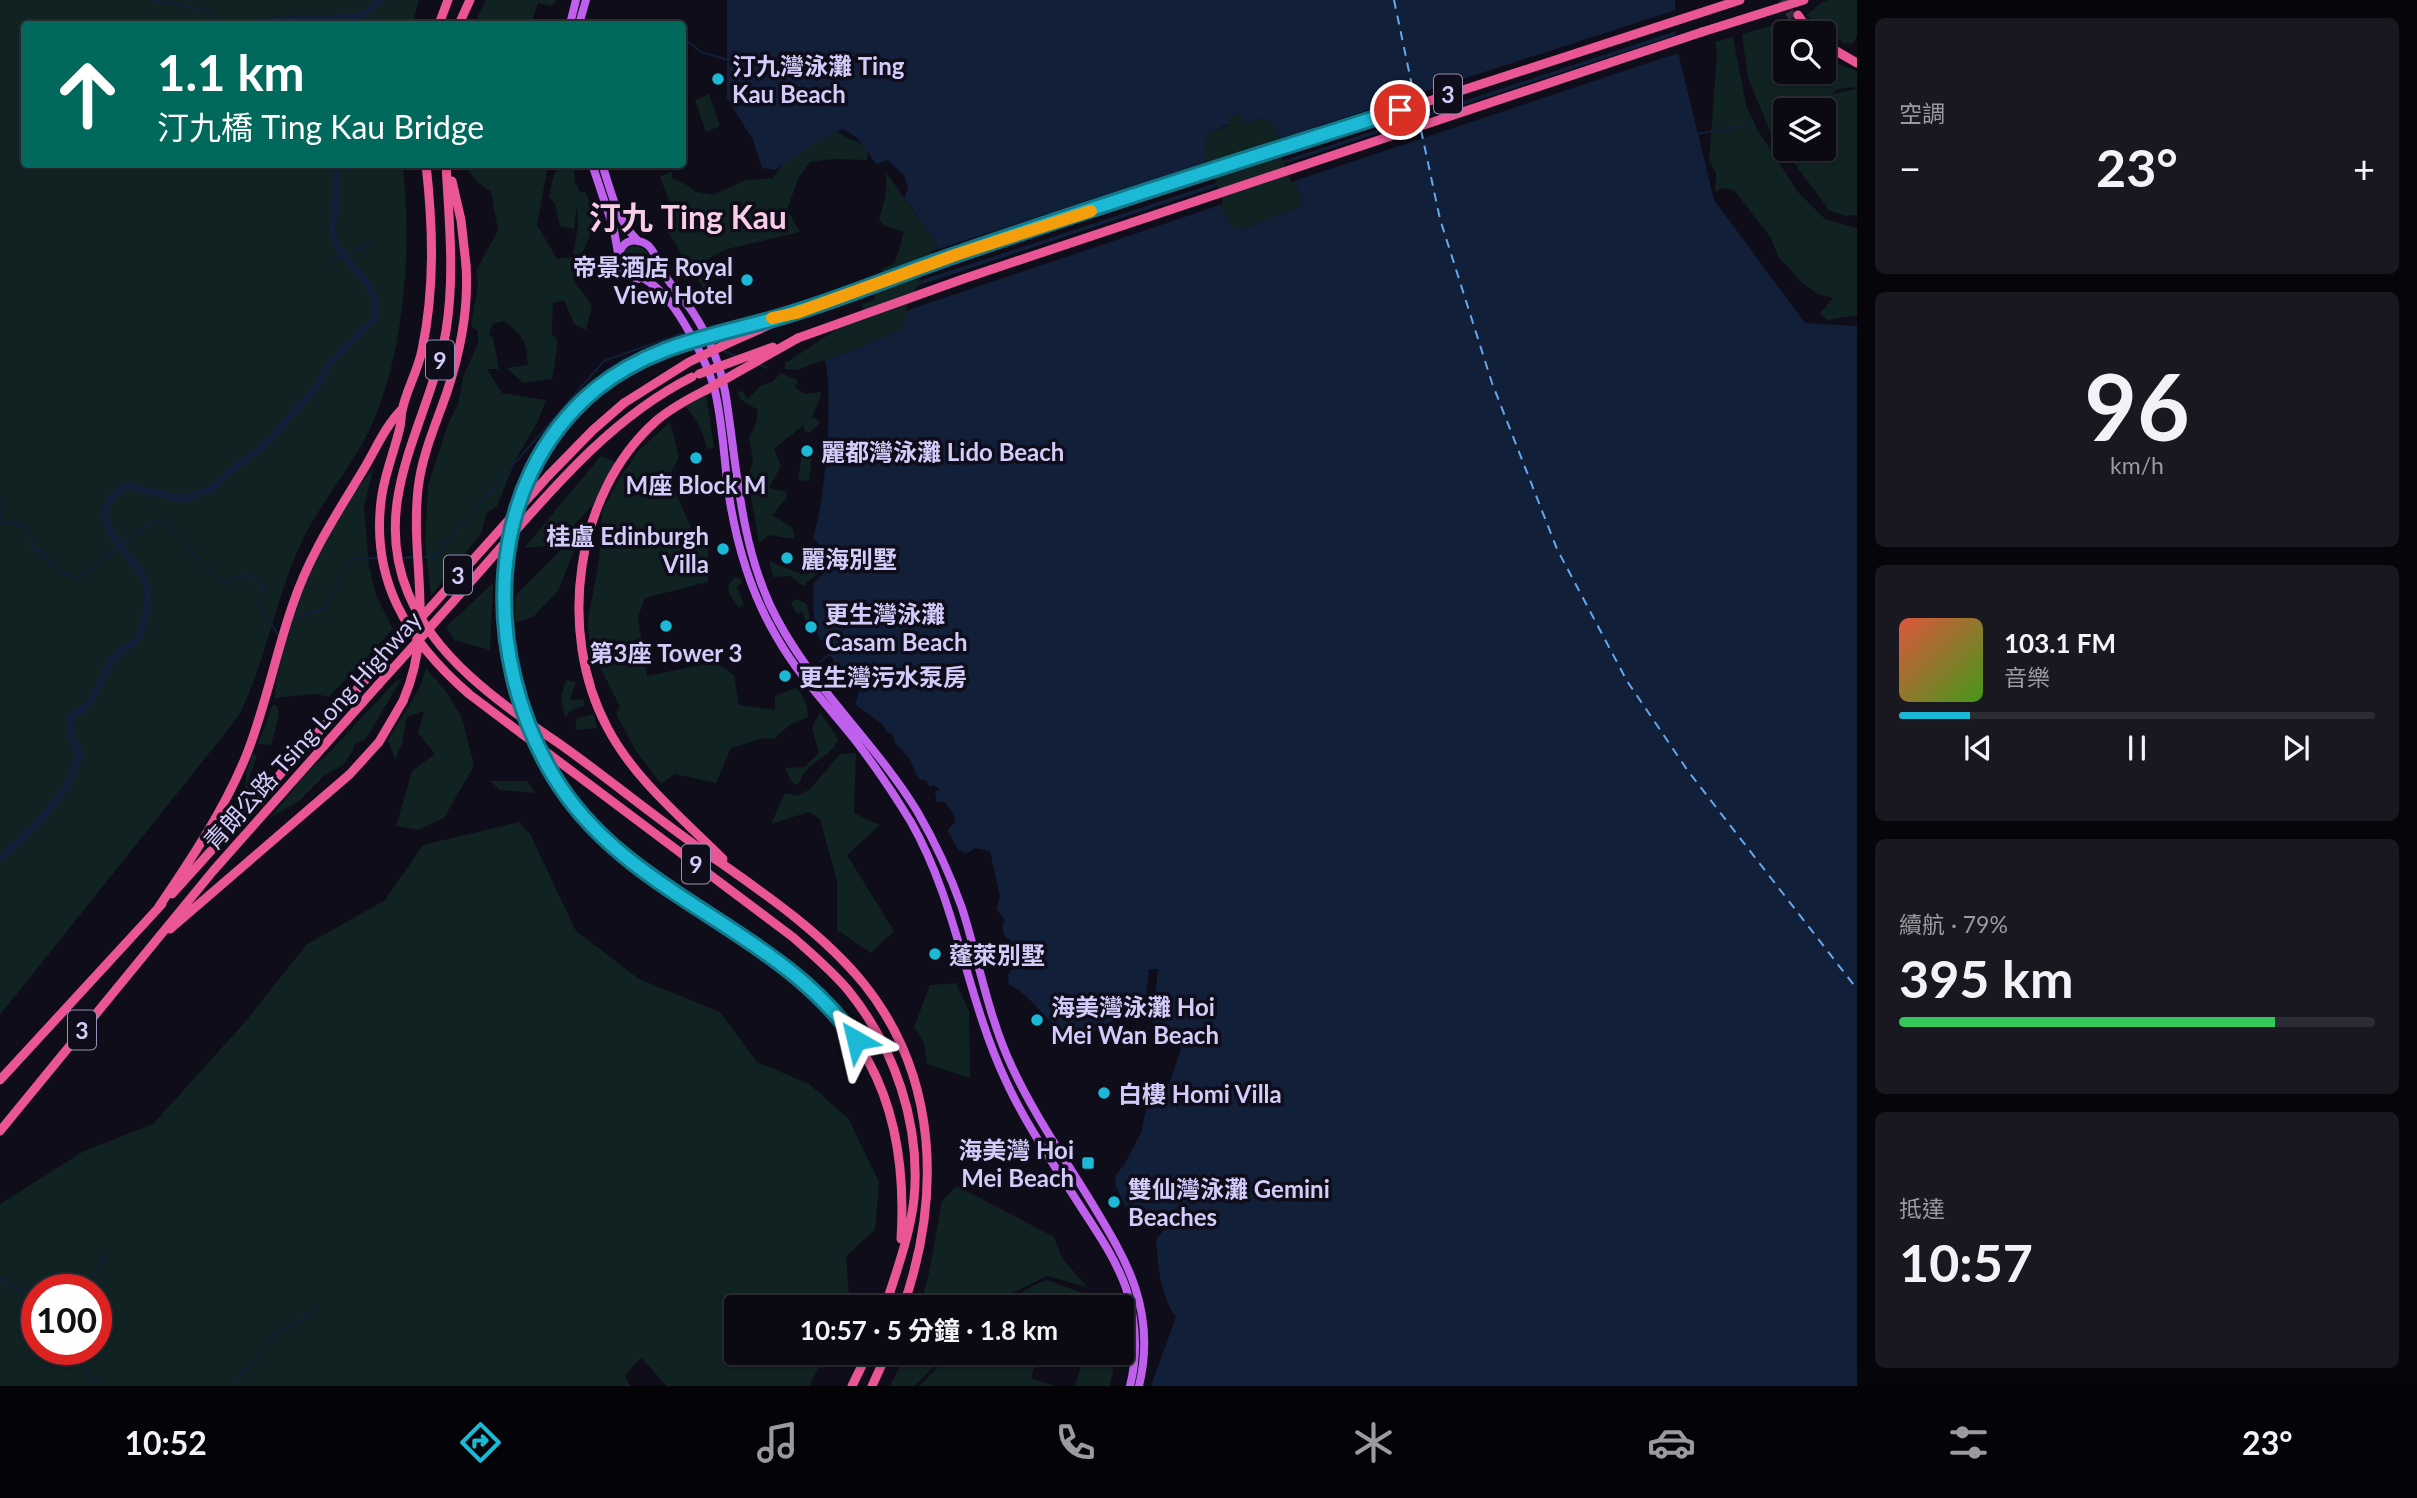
<!DOCTYPE html>
<html lang="zh-TW">
<head>
<meta charset="utf-8">
<style>
	body { margin:0; font-family:Lato,"Noto Sans TC",sans-serif; background:#191821; color:#f1f3f6; height:100vh; display:flex; flex-direction:column; font-size:26px; white-space:nowrap }
	* { box-sizing:border-box; margin:0 }
	p { font-size:23px; color:#9a9aa0 }
	.icon { flex:none; width:38px; height:38px; fill:none; stroke:currentColor; stroke-width:2; stroke-linecap:round; stroke-linejoin:round }
	.map { position:relative; flex:1; overflow:hidden }
	.panel { display:flex; flex-direction:column; gap:18px; padding:18px; background:#06060a; width:560px }
	.panel>* { flex:none }
	.hud { position:absolute; left:21px; top:21px; width:665px; height:147px; border-radius:7px; box-shadow:0 2px 5px #0004,0 0 0 2px #2b2b33; background:#00695c; color:#fff; overflow:hidden }
	.buttons { position:absolute; left:1773px; top:21px; display:grid; gap:14px }
	.buttons a { display:grid; place-items:center; width:63px; height:63px; border-radius:7px; background:#0b0a13; box-shadow:0 2px 5px #0004,0 0 0 2px #2b2b33; font-size:35px }
	.speed { position:absolute; left:21px; top:1274px; display:flex; gap:14px; font-size:35px; font-weight:700; text-align:center }
	.speed>* { display:grid; place-content:center; width:91px; height:91px; border-radius:50%; background:#0b0a13; box-shadow:0 2px 5px #0004,0 0 0 2px #2b2b33; line-height:1 }
	.speed .limit { border:10px solid #d22; background:#fff; color:#111 }
	.pin { position:absolute; display:grid; place-items:center; width:60px; height:60px; color:#fff; margin:-30px; border:4px solid #fff; border-radius:50%; box-shadow:0 2px 7px #0007 }
	.me { position:absolute; width:77px; margin:-38px; rotate:323deg; stroke-linejoin:round; filter:drop-shadow(0 0 5px #0008) }
	.turn { display:flex; align-items:center; gap:24px; height:147px; padding:0 21px; font-size:32px }
	.turn .icon { width:91px; height:91px; stroke-width:2.5 }
	.turn b { display:block; font-size:49px; line-height:60px }
	.big { font-size:52px; font-weight:700; line-height:1.1 }
	.panel .card { flex:1; display:flex; flex-direction:column; justify-content:center; gap:10px; min-width:0; padding:0 24px; border-radius:10px; background:#191821 }
	.panel .dial { align-items:center; gap:0 }
	.dial b { font-size:91px; line-height:1 }
	.song { display:flex; align-items:center; gap:21px }
	.cover { width:84px; height:84px; border-radius:10px; background:linear-gradient(135deg,hsl(10 70% 55%),hsl(100 70% 35%)) }
	.played { height:7px; border-radius:4px; background:linear-gradient(90deg,#1bb9d5 15%,#2b2b33 15%) }
	.keys { display:flex; justify-content:space-around; direction:ltr }
	.heat { display:flex; justify-content:space-between; align-items:center; font-size:38px; direction:ltr }
	.charge { height:10px; border-radius:5px; background:linear-gradient(90deg,#34c759 79%,#2b2b33 0) }
	.trip { position:absolute; left:724px; top:1295px; width:410px; height:70px; border-radius:7px; background:#0b0a13; box-shadow:0 2px 5px #0004,0 0 0 2px #2b2b33; font-weight:700; line-height:70px; text-align:center }
	.tab-bar { display:flex; height:112px; justify-content:space-around; align-items:center; background:#040408; color:#9a9aa0 }
	.tab-bar .icon { width:49px; height:49px }
	.tab-bar .selected { color:#1bb9d5 }
	.tab-bar b { font-size:32px; color:#f1f3f6 }
	main { display:flex; flex:1; min-height:0 }
	.map>svg:first-child { display:block }
	.green { fill:#102222; fill-rule:evenodd }
	.water { fill:#111f39; fill-rule:evenodd }
	.pier { fill:#0f0d19 }
	.lines { fill:none; stroke-linecap:round; stroke-linejoin:round }
	.stream { stroke:#111f39; stroke-width:2 }
	.canal { stroke:#111f39; stroke-width:7 }
	.ferry { stroke:#66a7ec; stroke-width:2; stroke-dasharray:9 7; stroke-linecap:butt }
	.motorway-tunnel { stroke:#2c2a3b; stroke-width:9; stroke-dasharray:9 4.5; stroke-linecap:butt }
	.primary { stroke:#be60eb; stroke-width:8 }
	.motorway { stroke:#ea5595; stroke-width:9 }
	.motorway-bridge { stroke:#ea5595; stroke-width:9 }
	.route-casing { stroke:#12788a; stroke-width:18 }
	.route { stroke:#1bb9d5; stroke-width:12 }
	.slow { stroke:#f59e0b; stroke-width:12 }
	.poi-dot { fill:#1bb9d5; stroke:#0f0d19; stroke-width:2.5 }
	.labels { text-anchor:middle; dominant-baseline:central; stroke-width:7; stroke-linejoin:round; paint-order:stroke }
	.shield { fill:#0f0d19; stroke:#9892b6; stroke-width:2 }
	.shield-label { font-size:23px; font-weight:bold; fill:#d3cbf9 }
	.poi-label { font-size:24px; font-weight:bold; fill:#d3cbf9; stroke:#0f0d19; text-anchor:start }
	.street-label { font-size:24px; fill:#d3cbf9; stroke:#0f0d19 }
	.district-label { font-size:32px; font-weight:bold; fill:#f9cde7; stroke:#0f0d19 }
</style>
</head>
<body>
<main>
<div class="map">
<svg width="1857" height="1386" viewBox="0 0 1857 1386">
	<rect width="100%" height="100%" fill="#0f0d19"/>
	<path class="green" d="M0 0H419L412 24H24V164L403 165C411 245 406 339 376 415 358 461 322 499 301 543 275 600 266 662 238 717L0 1015Z
		M486 0H556L552 6 538 3 531 24H474Z
		M1828 0H1857V36L1852 44 1844 43 1806 15 1821 3Z
		M1780 23 1792 33H1785V72H1824V59L1857 71V87L1838 89 1832 94 1857 89V215L1845 216 1829 210 1769 129 1748 78 1742 34ZM1825 101 1816 110H1824V149H1820L1821 155 1818 149H1785V110H1799L1806 103 1816 106Z
		M1733 37 1746 105 1757 129 1798 192 1825 219 1857 228V315L1827 320 1820 313 1833 298 1818 294 1801 282 1778 256 1771 238 1734 190 1721 188 1715 192 1716 173 1709 160 1717 54 1715 42Z
		M709 94 720 126 706 132 695 100Z
		M1241 113 1245 123 1265 118 1273 124 1299 193 1301 206 1244 229 1231 227 1221 208 1204 155 1208 133 1229 125 1227 117Z
		M833 129 848 138 868 146 867 160 833 159 810 162 798 179 787 210 800 232 727 249 707 259 708 296 666 229 677 221 660 177 672 171V178L689 186 696 192 713 195 746 180 773 178 792 150Z
		M462 165H548L537 225 557 259 573 257 578 225 577 206 574 229 560 226 555 204 549 197 554 174 561 165H572L575 176 574 180 580 192H585L587 195C604 239 577 243 575 282L592 306 586 330 574 324 564 300 553 303 552 334 558 341 552 379 523 383 507 368 528 365C526 340 524 337 504 321L492 324 489 335 493 337 499 369H487L502 393 546 400 538 421 516 459 497 506 486 514 482 532 431 596 425 543 428 486 448 424 458 404 463 377 478 343V331L471 326 478 285 476 271 498 230 491 192 480 184Z
		M885 171 938 245 902 328 862 347 796 370 785 369V362L789 361 864 311 862 304 874 300 882 269 895 263 904 232 885 226 879 219C884 204 888 186 885 171Z
		M621 260a14 14 0 1 1 28 0a14 14 0 1 1-28 0Z
		M781 373 798 380 795 387 805 394 821 392 820 399 811 419 814 417 820 423 808 434 803 428 804 425 774 449 781 466 769 488 787 492 786 499 772 515 792 527 795 539 769 535 759 543 748 481 753 459 749 438 756 423 758 410 740 399 737 391 743 392 748 399 760 386 772 382Z
		M706 394 714 447 708 450 700 427 685 405Z
		M670 422 679 457 669 477 695 537 708 540V582L645 598 638 617 647 676 715 662 734 675 739 705 775 710V696L798 687 807 706 808 717 791 724 774 739 764 738 731 748 716 783 675 774 661 784 636 751 616 714 620 707 603 673 592 659 589 639 588 620 599 560 602 511 618 481 639 450Z
		M802 452 812 453 809 481 798 480Z
		M601 456 615 462 593 505 554 545 524 548Z
		M373 469 364 508 369 566 376 595 393 629 329 697 315 694 274 698C282 638 311 552 346 502 354 491 364 480 373 469Z
		M583 528 558 591 533 617 515 623 516 595Z
		M804 559 821 562 818 573 803 586 790 576 773 577 769 561 803 575Z
		M735 577 741 579 742 583 737 587 744 604 739 608 729 593 728 585Z
		M493 583 490 650 454 640 446 627Z
		M797 599 807 604 810 619 807 625 802 612 797 614 791 603Z
		M426 668 448 694 462 718 474 766 444 818 418 830 396 826 412 771 435 754 418 733 424 711 407 717 402 743 395 760 388 740 420 687Z
		M402 678 366 739 355 744 353 750 343 765 324 776 300 800 270 818 310 769 325 757 395 682Z
		M566 680 576 682 570 700 584 699V706L572 710 565 717 561 698Z
		M273 704 277 706 279 715 271 745 258 744Z
		M820 712 838 739C834 754 814 760 805 772 800 778 802 782 795 785L791 781 785 768 804 767 819 753 812 727Z
		M594 714 597 728 575 730 577 718Z
		M253 753 257 756 249 778 254 788 245 794 246 774Z
		M856 753 854 813 880 825 847 855 894 931 871 953 837 930V881L820 819 809 812 771 824 785 793 798 796 810 789 840 754Z
		M491 781H527L536 793 499 790Z
		M519 822 530 834 576 931 639 979 720 1012 757 1062 809 1084 848 1118 879 1182 875 1230 846 1256 850 1307H737V1353H832L819 1367 809 1386H667L641 1358 625 1375 630 1386H0V1204L84 1151 153 1124 246 1021 306 945 385 900 423 845ZM37 1290H96V1349H37Z
		M956 983 969 1011 970 1078 927 1064 924 1043 914 1027 930 985Z
		M957 1186 1054 1237 1062 1258 1087 1287 1047 1276 1003 1298 994 1307H920L929 1273 942 1201Z
		M1047 1280 1088 1295 1097 1307H1000L1032 1286Z
		M907 1353H948L914 1386H890Z
		M952 1353H1039L1031 1378 1055 1386H919Z
		M1107 1353H1116L1110 1386H1075L1082 1362 1102 1366Z"/>
	<path class="water" d="M727 0H1675L1676 44 1714 200 1805 323 1857 326V1386H1151L1176 1317C1160 1296 1158 1265 1156 1240L1165 1228C1153 1222 1147 1212 1133 1215L1128 1211 1115 1185 1116 1175 1124 1165 1141 1133 1146 1110 1159 1097 1165 1082 1169 1084 1181 1049 1179 1038 1169 1032 1157 1033 1148 1021 1139 1016 1109 1022 1095 1031 1088 1032 1085 1038C1053 1040 1036 995 1009 985L1008 975 1012 969 1008 963 1009 951H1013L1012 941 1005 937 1002 928 1005 920 996 909 1000 897 990 851 975 848 966 854 958 849 947 830 955 822V816L945 802H937L935 792 939 789 934 785 930 787 926 781 919 779 908 757 894 742 893 734 888 733 882 724 855 704 859 691V672L856 669 838 668 814 629 813 584 826 571 822 548 813 538C825 501 834 398 825 360L862 347 902 328 938 245 904 197 908 189 904 175 887 160 877 164C864 150 863 137 841 129L813 144 775 170 762 168 753 140 727 98ZM1241 113 1244 123 1265 118 1273 124 1299 193 1301 206 1244 229 1231 227 1221 208 1204 155 1208 133 1229 124 1228 117Z"/>
	<path class="pier" d="M1679 9V30L1283 161 1275 140Z
		M1679 34 1681 52 1291 182 1284 164Z
		M1210 161 1216 183 919 281 932 251Z
		M1218 186 1223 204 905 311 917 286Z
		M1149 969H1158L1152 1021 1155 1029H1152L1148 1021 1151 997H1146Z"/>
	<g class="lines">
		<path class="stream" d="M154 0 209 11 218 24
			M682 37 701 52 728 60
			M1697 134 1749 125
			M330 262 373 243
			M721 350 736 356
			M757 364 767 368
			M0 499 4 504 0 520
			M0 523 13 522 26 526 32 542V551H39L65 574 77 578 144 527 160 520C186 537 199 570 227 585L240 575 255 578 268 588
			M422 557H433L604 361 680 334 687 337
			M401 558 413 557
			M264 586 258 602 278 635
			M298 617 325 608 352 559 378 558
			M820 662 830 654
			M0 1278 30 1294 37 1316
			M90 1290V1281L109 1252
			M66 1349 102 1386
			M233 1386C238 1375 248 1370 255 1361 264 1350 268 1340 280 1331 293 1323 309 1320 317 1306"/>
		<path class="canal" d="M264 24 270 21 359 17 381 0
			M0 859C31 830 71 795 80 752L71 738 70 719C76 713 84 708 90 701 100 689 103 672 113 659 119 651 126 648 134 642 144 635 150 599 147 587 140 555 70 516 127 486L183 499 213 488 234 468 265 445 318 385 326 368 376 317C379 275 337 265 332 231 331 226 334 219 335 215 336 198 336 181 337 164"/>
		<path class="ferry" d="M1394 0 1415 100
			M1417 109 1420 121
			M1421 130 1440 219 1492 383 1557 549 1627 681 1688 771 1857 989"/>
		<path class="motorway-tunnel" d="M1782 0 1793 18"/>
		<path class="primary" d="M570 24 576 0
			M579 24 586 0
			M592 164 614 230 618 253
			M602 164C611 191 617 221 638 241
			M655 256 652 271 638 279 624 275C612 261 620 234 642 242 655 246 657 264 664 274 672 287 683 299 692 311 710 338 721 366 726 397 737 468 740 539 770 605 806 682 873 739 917 811 935 842 950 874 962 908 979 961 988 1016 1012 1067 1035 1117 1068 1163 1096 1210 1111 1235 1126 1260 1135 1287 1146 1320 1147 1353 1139 1386
			M643 278C662 289 673 305 684 323 697 345 709 367 715 391 724 429 724 469 731 508 739 552 753 597 776 636 798 675 828 706 855 740 875 766 894 794 911 822 957 903 966 995 1005 1079 1024 1121 1052 1162 1077 1201 1095 1229 1115 1257 1126 1288 1136 1320 1138 1354 1130 1386"/>
		<path class="motorway" d="M1798 15 1810 33
			M439 24 448 0
			M459 24 470 0
			M1824 44 1857 63
			M426 164C433 227 435 288 422 350 418 371 406 390 402 411 401 416 401 422 400 427 395 449 386 470 382 494 369 579 407 640 469 694L794 938C813 955 832 971 848 990 895 1048 921 1125 914 1199 910 1235 896 1273 885 1307
			M446 164C449 221 455 275 446 331 430 422 369 498 408 593 437 662 505 706 564 747 617 785 667 827 721 863 771 898 825 936 864 984 939 1078 941 1198 903 1307
			M452 181 461 220 466 265
			M713 333 774 318
			M798 338 963 279 1702 32
			M731 342 796 313 958 254 1740 0
			M706 390C688 399 671 408 656 421 574 494 557 633 607 727 634 779 682 818 723 859
			M549 475 593 430 624 403
			M565 793C610 857 675 894 740 935 859 1011 910 1095 901 1239
			M172 894 369 676
			M158 908C190 861 222 813 244 761 265 711 275 655 293 604 309 556 336 515 362 472 375 451 384 428 401 410
			M170 929 350 774 379 742 403 701
			M0 1080 162 904
			M0 1131 213 871 378 685
			M852 1386 868 1353
			M872 1386 887 1353"/>
		<path class="motorway-bridge" d="M1702 32 1804 0
			M699 374 773 347
			M706 390 798 338
			M624 403 689 362 731 342
			M369 676 549 475
			M378 685C417 642 457 598 495 554 553 488 612 417 692 377
			M403 701C436 624 410 565 418 489 422 454 436 424 447 392 461 350 469 309 466 265
			M565 793C486 677 475 499 586 398 622 366 666 345 713 333"/>
	</g>
	<g class="lines">
		<defs>
			<path id="route" d="M856 1040C776 925 626 898 553 775 482 656 482 483 596 389 658 339 728 335 799 311 853 294 905 272 958 254 1105 203 1253 157 1400 110"/>
		</defs>
		<use href="#route" class="route-casing"/>
		<use href="#route" class="route"/>
		<path class="slow" d="M772 318 796 313 958 254 1091 211"/>
	</g>
	<g class="poi-dot">
		<circle cx="718" cy="79" r="7"/>
		<circle cx="747" cy="280" r="7"/>
		<circle cx="807" cy="451" r="7"/>
		<circle cx="696" cy="458" r="7"/>
		<circle cx="723" cy="549" r="7"/>
		<circle cx="787" cy="558" r="7"/>
		<circle cx="666" cy="626" r="7"/>
		<circle cx="811" cy="627" r="7"/>
		<circle cx="785" cy="676" r="7"/>
		<circle cx="935" cy="954" r="7"/>
		<circle cx="1037" cy="1020" r="7"/>
		<circle cx="1104" cy="1093" r="7"/>
		<rect x="1081" y="1156" width="14" height="14" rx="3.5"/>
		<circle cx="1114" cy="1202" r="7"/>
	</g>
	<g class="labels">
		<g class="shield">
			<rect x="1434" y="74.5" width="28" height="39" rx="5"/>
			<rect x="426" y="340.5" width="28" height="39" rx="5"/>
			<rect x="444" y="555.5" width="28" height="39" rx="5"/>
			<rect x="682" y="844.5" width="28" height="39" rx="5"/>
			<rect x="68" y="1010.5" width="28" height="39" rx="5"/>
		</g>
		<g class="shield-label">
			<text x="1448" y="94">3</text>
			<text x="440" y="360">9</text>
			<text x="458" y="575">3</text>
			<text x="696" y="864">9</text>
			<text x="82" y="1030">3</text>
		</g>
		<g class="poi-label">
			<text x="732" y="65">汀九灣泳灘 Ting<tspan x="732" dy="28">Kau Beach</tspan></text>
			<text x="733" y="266" text-anchor="end">帝景酒店 Royal<tspan x="733" dy="28">View Hotel</tspan></text>
			<text x="821" y="451">麗都灣泳灘 Lido Beach</text>
			<text x="696" y="484" text-anchor="middle">M座 Block M</text>
			<text x="709" y="535" text-anchor="end">桂盧 Edinburgh<tspan x="709" dy="28">Villa</tspan></text>
			<text x="801" y="558">麗海別墅</text>
			<text x="825" y="613">更生灣泳灘<tspan x="825" dy="28">Casam Beach</tspan></text>
			<text x="666" y="652" text-anchor="middle">第3座 Tower 3</text>
			<text x="799" y="676">更生灣污水泵房</text>
			<text x="949" y="954">蓬萊別墅</text>
			<text x="1051" y="1006">海美灣泳灘 Hoi<tspan x="1051" dy="28">Mei Wan Beach</tspan></text>
			<text x="1118" y="1093">白樓 Homi Villa</text>
			<text x="1074" y="1149" text-anchor="end">海美灣 Hoi<tspan x="1074" dy="28">Mei Beach</tspan></text>
			<text x="1128" y="1188">雙仙灣泳灘 Gemini<tspan x="1128" dy="28">Beaches</tspan></text>
		</g>
		<g class="street-label">
			<text transform="translate(312 730) rotate(-48)">青朗公路 Tsing Long Highway</text>
		</g>
		<g class="district-label">
			<text x="688" y="216">汀九 Ting Kau</text>
		</g>
	</g>
</svg>
<div class="buttons">
<a><svg class="icon" aria-label="search" viewBox="0 0 24 24"><circle cx="10" cy="10" r="6"/><path d="M15 15l6 6"/></svg></a>
<a><svg class="icon" aria-label="layers" viewBox="0 0 24 24"><path d="M12 4l9 5-9 5-9-5zM3 14l9 5 9-5"/></svg></a>
</div>
<div class="speed"><div class="limit">100</div></div>
<div class="pin" style="left:1400px;top:110px;background:#d93025"><svg class="icon" aria-label="arrive" viewBox="0 0 24 24"><path d="M6 21V4h12l-3 4 3 4H6"/></svg></div>
<svg class="me" style="left:856px;top:1040px" viewBox="-20 -20 40 40"><path d="M0-17L14 15 0 8-14 15z" fill="#1bb9d5" stroke="#fff" stroke-width="4"/></svg>
<div class="trip">10:57 · 5 分鐘 · 1.8 km</div>
<div class="hud">
<div class="turn"><svg class="icon" aria-label="ahead" viewBox="0 0 24 24"><path d="M12 20V5M6 11l6-6 6 6"/></svg><div><b>1.1 km</b>汀九橋 Ting Kau Bridge</div></div>
</div>
</div>
<section class="panel">
<div class="card"><p>空調</p>
<div class="heat"><a>−</a><b class="big">23°</b><a>+</a></div>
</div>
<div class="card dial"><b>96</b><p>km/h</p></div>
<div class="card">
<div class="song"><i class="cover"></i><div><b>103.1 FM</b><p>音樂</p></div></div>
<div class="played"></div>
<div class="keys"><svg class="icon" aria-label="previous" viewBox="0 0 24 24"><path d="M18 5L8 12l10 7zM5 5v14"/></svg><svg class="icon" aria-label="pause" viewBox="0 0 24 24"><path d="M8 5v14M16 5v14"/></svg><svg class="icon" aria-label="next" viewBox="0 0 24 24"><path d="M6 5l10 7-10 7zM19 5v14"/></svg></div>
</div>
<div class="card"><p>續航 · 79%</p><b class="big">395 km</b><div class="charge"></div></div>
<div class="card"><p>抵達</p><b class="big">10:57</b></div>
</section>
</main>
<nav class="tab-bar">
<b>10:52</b>
<svg class="icon selected" aria-label="directions" viewBox="0 0 24 24"><path d="M12 3l9 9-9 9-9-9zM9 14v-3h6M13 9l2 2-2 2"/></svg>
<svg class="icon" aria-label="music" viewBox="0 0 24 24"><path d="M9 18V5l10-2v13"/><circle cx="6" cy="18" r="3"/><circle cx="16" cy="16" r="3"/></svg>
<svg class="icon" aria-label="phone" viewBox="0 0 24 24"><path d="M5 4h4l2 5-3 2q2 4 5 5l2-3 5 2v4C11 20 4 13 5 4z"/></svg>
<svg class="icon" aria-label="climate" viewBox="0 0 24 24"><path d="M12 3v18M4 7l16 10M4 17L20 7"/></svg>
<svg class="icon" aria-label="car" viewBox="0 0 24 24"><path d="M5 17H2v-5l4-1 3-4h7l3 4 3 1v5h-3M9 17h6M6 11h13"/><circle cx="7" cy="17" r="2"/><circle cx="17" cy="17" r="2"/></svg>
<svg class="icon" aria-label="filters" viewBox="0 0 24 24"><path d="M4 7h16M4 17h16"/><circle cx="9" cy="7" r="2"/><circle cx="15" cy="17" r="2"/></svg>
<b>23°</b>
</nav>
</body>
</html>
